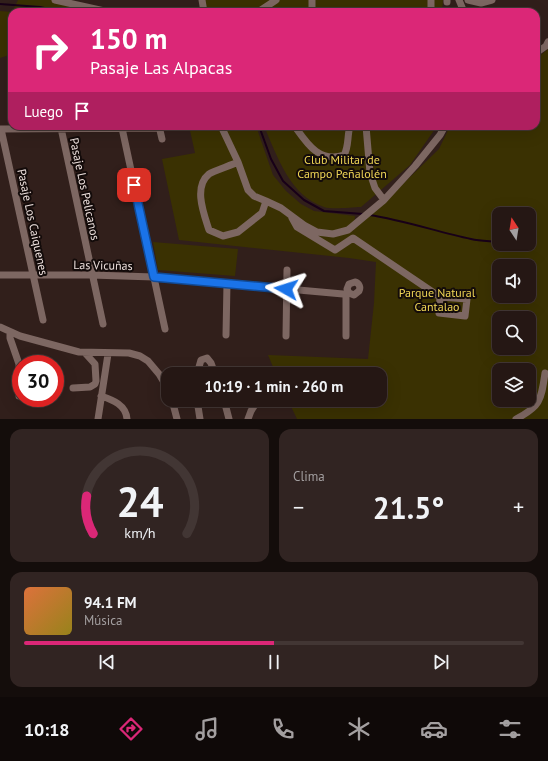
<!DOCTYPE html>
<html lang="es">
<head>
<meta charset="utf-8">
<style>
	body { margin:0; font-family:"PT Sans",sans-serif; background:#312422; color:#f1f3f6; height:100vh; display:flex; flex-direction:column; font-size:15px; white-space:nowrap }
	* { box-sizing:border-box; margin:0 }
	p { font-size:13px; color:#a39fa0 }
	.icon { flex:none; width:22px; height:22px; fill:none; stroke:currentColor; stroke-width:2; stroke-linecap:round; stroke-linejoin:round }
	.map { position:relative; height:419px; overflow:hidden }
	.drawer { display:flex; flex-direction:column; gap:10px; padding:10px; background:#140d0b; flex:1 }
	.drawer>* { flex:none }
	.top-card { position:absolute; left:8px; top:8px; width:532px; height:122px; border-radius:12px; box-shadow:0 4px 16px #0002,0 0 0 1px #423634; background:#db2777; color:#fff; overflow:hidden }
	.needle { width:26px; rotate:348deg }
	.fabs { position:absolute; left:492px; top:207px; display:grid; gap:8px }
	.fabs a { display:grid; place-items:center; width:44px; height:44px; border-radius:8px; background:#251714; box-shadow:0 4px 16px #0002,0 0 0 1px #423634; font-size:20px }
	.speed { position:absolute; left:12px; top:355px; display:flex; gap:8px; font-size:20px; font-weight:700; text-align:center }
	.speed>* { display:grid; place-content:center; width:52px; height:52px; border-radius:50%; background:#251714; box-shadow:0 4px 16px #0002,0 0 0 1px #423634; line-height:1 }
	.speed .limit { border:6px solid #d22; background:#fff; color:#111 }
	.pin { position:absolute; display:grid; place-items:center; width:34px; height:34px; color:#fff; margin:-17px; border-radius:8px; box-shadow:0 2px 6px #0006 }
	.me { position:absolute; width:44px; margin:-22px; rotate:276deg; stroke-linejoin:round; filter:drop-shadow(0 0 3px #0008) }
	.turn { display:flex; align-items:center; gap:14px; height:84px; padding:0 16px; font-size:18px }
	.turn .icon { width:52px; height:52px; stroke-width:2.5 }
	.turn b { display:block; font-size:28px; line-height:34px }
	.then { display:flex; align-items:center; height:38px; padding:0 16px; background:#0003; gap:8px; font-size:15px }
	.big { font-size:30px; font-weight:600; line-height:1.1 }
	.drawer .widget { flex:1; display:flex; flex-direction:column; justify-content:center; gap:6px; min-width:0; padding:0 14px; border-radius:12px; background:#312422 }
	.drawer .dial { align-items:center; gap:0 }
	.dial svg { height:104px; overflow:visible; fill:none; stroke:#423634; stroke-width:7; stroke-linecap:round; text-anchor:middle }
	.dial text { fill:#f1f3f6; stroke:none }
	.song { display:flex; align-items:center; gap:12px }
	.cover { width:48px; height:48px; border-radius:6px; background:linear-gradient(135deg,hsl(20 70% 55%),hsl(50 70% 35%)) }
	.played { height:4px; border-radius:2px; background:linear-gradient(90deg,#db2777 50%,#423634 50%) }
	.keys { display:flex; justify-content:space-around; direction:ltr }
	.heat { display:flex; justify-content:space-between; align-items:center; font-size:22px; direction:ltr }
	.drawer .tiles { flex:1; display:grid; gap:10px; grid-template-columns:1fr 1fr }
	.widget:last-child { grid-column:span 2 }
	.trip { position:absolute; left:161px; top:367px; width:226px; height:40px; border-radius:12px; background:#251714; box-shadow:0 4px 16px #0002,0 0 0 1px #423634; font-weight:600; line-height:40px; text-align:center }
	.dock { display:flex; height:64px; justify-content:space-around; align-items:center; background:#0f0908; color:#a39fa0 }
	.dock .icon { width:28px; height:28px }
	.dock .selected { color:#db2777 }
	.dock b { font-size:18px; color:#f1f3f6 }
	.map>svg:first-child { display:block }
	.green { fill:#3a3102; fill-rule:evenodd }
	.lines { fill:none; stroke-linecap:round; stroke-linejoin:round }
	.stream { stroke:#180018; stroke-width:2 }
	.minor { stroke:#7d6762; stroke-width:7 }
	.route-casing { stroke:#114b97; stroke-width:10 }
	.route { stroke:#1a73e8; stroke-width:7 }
	.labels { text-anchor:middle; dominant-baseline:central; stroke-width:4; stroke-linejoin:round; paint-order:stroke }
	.park-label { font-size:12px; fill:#f0d656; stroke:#130b0a }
	.street-label { font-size:12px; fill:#eee1de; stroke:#130b0a }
</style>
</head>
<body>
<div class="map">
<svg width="548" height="419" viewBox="0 0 548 419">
	<rect width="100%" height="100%" fill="#311f1b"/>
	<path class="green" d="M18 0H54L103 12H12Z
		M205 0H443L442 12H207Z
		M0 11 12 12V54L0 58Z
		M548 49V419H297L288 400H380V374H276L268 355 368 359 374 303 376 262 349 258 179 240 162 159 195 153 189 126H256L273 175 286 191 301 204 314 211 355 216 353 234 354 228 378 208 439 149 450 126H536V59ZM499 214H529V244H499ZM499 266H529V296H499ZM499 318H529V348H499ZM499 370H529V400H499Z
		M264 126H437L410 165 361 207C351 207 333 210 324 207 290 196 277 156 264 126Z
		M153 242 238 249 235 276 158 270Z"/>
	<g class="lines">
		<path class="stream" d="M0 4 40 7 63 12
			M259 126 271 159 283 181 304 200 324 211 363 214
			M369 215C404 220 437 232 471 239 480 241 490 241 499 242"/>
		<path class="minor" d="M55 0 109 12
			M202 0 204 12
			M312 0V12
			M459 0 464 12
			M468 0 481 3 492 0
			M447 2V0
			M258 12 276 0
			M431 12V0
			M536 53 546 46 548 42
			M159 126 162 139
			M221 126 238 162 248 190 254 196 266 201 281 208 304 225 317 232 333 234 348 230 384 200 415 166 440 135 445 126
			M296 126V128C308 145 320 163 344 155 349 147 347 136 350 126
			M366 126 370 173 375 188 384 200
			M61 128 103 324
			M122 128 165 329
			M0 129 160 128
			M1 129 43 320
			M238 162C232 165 214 171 209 174 193 187 204 214 209 230L223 236 238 232 262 213 266 201
			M292 218 297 227 335 250 353 238 440 297 467 299 465 316 439 313 440 297
			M0 275H91L154 277 343 294 349 293 354 295 359 291C361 287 359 283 355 282L349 284 347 289 349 293
			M0 327 20 336 79 352 129 353 140 356 148 361 159 374 168 389
			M10 333V338L19 364V396
			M226 335 227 283
			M286 336 287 270
			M346 336V294
			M197 374 201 360 207 358 211 363 215 374
			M73 388 90 387 95 384 96 381 95 364 85 353
			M101 396C113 400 126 405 127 419
			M172 400 177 419
			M197 400 200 419
			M224 400 229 419
			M98 419 108 354
			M248 419 251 411 258 400
			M516 419C541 406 541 400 545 373"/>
	</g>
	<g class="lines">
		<defs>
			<path id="route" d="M134 185 154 277 286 289"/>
		</defs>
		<use href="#route" class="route-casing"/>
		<use href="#route" class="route"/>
	</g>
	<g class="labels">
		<g class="park-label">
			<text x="342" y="159">Club Militar de<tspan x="342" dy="14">Campo Peñalolén</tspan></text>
			<text x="437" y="292">Parque Natural<tspan x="437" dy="14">Cantalao</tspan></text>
		</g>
		<g class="street-label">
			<text transform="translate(85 189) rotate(78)">Pasaje Los Pelícanos</text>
			<text transform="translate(33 222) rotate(78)">Pasaje Los Caiquenes</text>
			<text transform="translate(103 265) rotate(1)">Las Vicuñas</text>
		</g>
	</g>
</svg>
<div class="fabs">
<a><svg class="needle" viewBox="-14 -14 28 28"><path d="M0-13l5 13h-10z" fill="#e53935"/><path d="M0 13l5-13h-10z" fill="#a39fa0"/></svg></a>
<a><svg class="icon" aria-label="sound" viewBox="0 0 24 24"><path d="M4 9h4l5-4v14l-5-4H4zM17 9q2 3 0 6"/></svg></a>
<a><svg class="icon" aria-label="search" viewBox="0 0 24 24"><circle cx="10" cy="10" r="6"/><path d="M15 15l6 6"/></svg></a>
<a><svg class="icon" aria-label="layers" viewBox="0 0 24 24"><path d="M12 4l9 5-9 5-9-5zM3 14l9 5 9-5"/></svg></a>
</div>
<div class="speed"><div class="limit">30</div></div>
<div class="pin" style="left:134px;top:185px;background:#d93025"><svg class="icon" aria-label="arrive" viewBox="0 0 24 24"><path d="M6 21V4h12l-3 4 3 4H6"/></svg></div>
<svg class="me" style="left:286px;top:289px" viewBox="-20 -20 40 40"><path d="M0-17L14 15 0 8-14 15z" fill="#1a73e8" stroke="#fff" stroke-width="4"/></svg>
<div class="trip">10:19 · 1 min · 260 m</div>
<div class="top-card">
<div class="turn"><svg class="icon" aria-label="right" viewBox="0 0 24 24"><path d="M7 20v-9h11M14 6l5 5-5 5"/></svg><div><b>150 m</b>Pasaje Las Alpacas</div></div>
<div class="then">Luego<svg class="icon" aria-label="arrive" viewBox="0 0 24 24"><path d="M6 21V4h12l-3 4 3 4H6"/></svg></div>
</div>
</div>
<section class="drawer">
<div class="tiles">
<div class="widget dial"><svg viewBox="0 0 100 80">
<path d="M14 69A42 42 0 1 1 86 69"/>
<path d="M14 69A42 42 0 0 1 9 40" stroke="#db2777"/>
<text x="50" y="56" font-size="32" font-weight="700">24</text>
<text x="50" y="72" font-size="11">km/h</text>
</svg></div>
<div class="widget"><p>Clima</p>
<div class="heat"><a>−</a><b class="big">21.5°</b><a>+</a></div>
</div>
<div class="widget">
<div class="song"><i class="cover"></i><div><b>94.1 FM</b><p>Música</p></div></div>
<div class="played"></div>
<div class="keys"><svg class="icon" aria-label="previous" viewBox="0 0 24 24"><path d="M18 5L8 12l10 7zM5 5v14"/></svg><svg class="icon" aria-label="pause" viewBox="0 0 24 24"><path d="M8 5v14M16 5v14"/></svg><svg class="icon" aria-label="next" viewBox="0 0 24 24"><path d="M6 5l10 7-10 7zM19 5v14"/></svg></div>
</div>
</div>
</section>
<nav class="dock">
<b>10:18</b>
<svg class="icon selected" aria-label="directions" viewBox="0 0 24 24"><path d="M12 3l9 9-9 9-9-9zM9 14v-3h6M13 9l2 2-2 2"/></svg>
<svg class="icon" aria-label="music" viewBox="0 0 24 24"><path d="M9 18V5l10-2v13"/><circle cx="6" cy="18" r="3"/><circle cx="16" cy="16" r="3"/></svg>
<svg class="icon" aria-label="phone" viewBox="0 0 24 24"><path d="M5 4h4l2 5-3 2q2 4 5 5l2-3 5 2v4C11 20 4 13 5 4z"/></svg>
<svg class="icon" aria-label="climate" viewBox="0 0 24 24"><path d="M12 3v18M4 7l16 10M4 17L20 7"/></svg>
<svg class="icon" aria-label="car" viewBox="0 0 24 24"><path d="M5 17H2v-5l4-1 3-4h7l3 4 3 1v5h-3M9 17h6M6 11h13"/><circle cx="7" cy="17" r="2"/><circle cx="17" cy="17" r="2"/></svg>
<svg class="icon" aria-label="filters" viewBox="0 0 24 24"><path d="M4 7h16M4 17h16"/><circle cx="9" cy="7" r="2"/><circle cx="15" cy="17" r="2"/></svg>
</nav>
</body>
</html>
